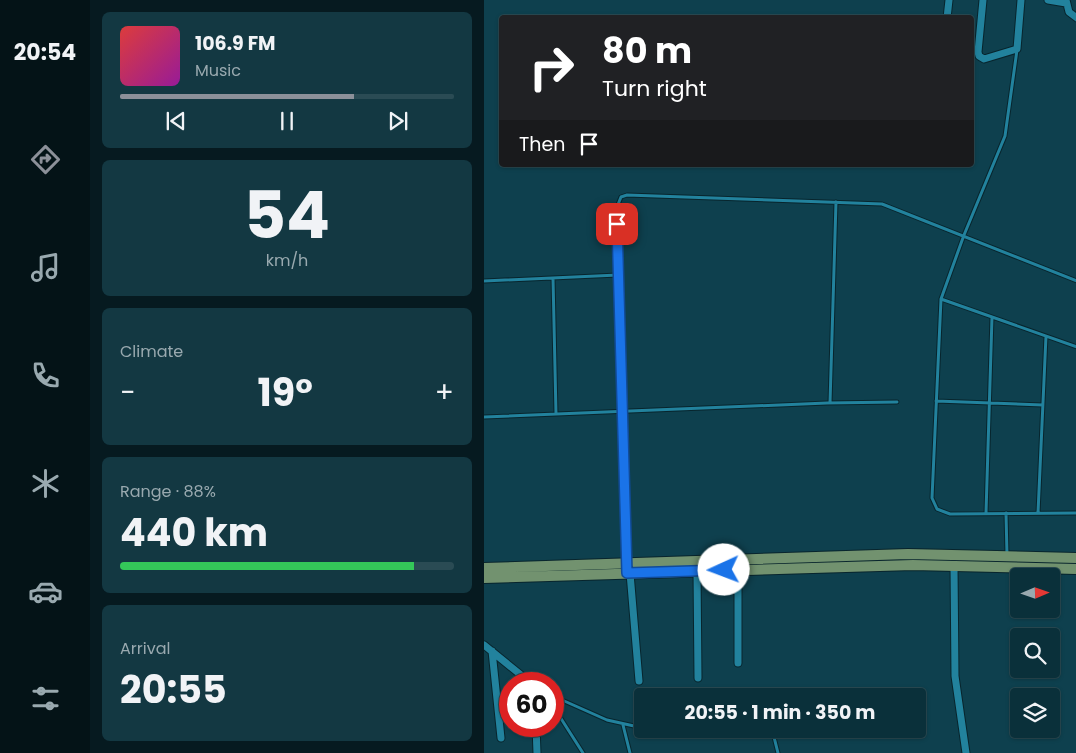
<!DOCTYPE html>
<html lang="en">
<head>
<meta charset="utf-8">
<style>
	body { margin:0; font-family:Poppins,sans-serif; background:#133842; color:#f1f3f6; height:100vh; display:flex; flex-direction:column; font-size:19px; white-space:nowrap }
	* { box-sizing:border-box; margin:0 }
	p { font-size:16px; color:#99a9af }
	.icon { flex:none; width:28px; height:28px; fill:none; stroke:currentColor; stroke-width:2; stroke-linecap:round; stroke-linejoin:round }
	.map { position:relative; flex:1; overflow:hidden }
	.drawer { display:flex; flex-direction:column; gap:12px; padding:12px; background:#061a20; width:394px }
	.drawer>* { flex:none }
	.banner { position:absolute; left:15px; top:15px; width:475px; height:152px; border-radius:5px; box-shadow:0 1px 4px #0004,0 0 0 1px #2a4b54; background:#202124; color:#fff; overflow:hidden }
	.needle { width:32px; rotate:88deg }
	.controls { position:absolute; left:526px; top:568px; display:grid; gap:10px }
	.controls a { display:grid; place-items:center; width:50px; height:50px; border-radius:5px; background:#0a303a; box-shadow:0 1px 4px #0004,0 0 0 1px #2a4b54; font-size:25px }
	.speed { position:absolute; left:15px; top:672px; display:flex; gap:10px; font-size:25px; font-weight:700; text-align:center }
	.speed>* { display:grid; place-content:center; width:65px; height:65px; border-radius:50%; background:#0a303a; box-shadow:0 1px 4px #0004,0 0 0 1px #2a4b54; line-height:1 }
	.speed .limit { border:8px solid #d22; background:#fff; color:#111 }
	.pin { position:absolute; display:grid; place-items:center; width:42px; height:42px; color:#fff; margin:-21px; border-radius:10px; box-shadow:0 2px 8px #0006 }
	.me { position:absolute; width:55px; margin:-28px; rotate:268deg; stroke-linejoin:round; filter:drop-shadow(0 0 4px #0008) }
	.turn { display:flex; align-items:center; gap:18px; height:105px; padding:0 20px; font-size:22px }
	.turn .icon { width:65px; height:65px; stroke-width:2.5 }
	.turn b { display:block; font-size:35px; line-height:42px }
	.then { display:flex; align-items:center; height:48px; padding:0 20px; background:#0003; gap:10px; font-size:19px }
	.big { font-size:38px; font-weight:700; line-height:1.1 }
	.drawer .card { flex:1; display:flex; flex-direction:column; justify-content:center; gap:8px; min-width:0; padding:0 18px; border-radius:8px; background:#133842 }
	.drawer .dial { align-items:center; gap:0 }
	.dial b { font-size:65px; line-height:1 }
	.song { display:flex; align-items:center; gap:15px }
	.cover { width:60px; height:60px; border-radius:8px; background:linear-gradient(135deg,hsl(0 70% 55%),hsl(300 70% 35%)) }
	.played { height:5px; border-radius:2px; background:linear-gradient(90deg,#8c9099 70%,#2a4b54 70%) }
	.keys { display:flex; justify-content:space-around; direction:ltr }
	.heat { display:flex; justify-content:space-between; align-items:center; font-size:28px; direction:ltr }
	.charge { height:8px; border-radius:4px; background:linear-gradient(90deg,#34c759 88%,#2a4b54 0) }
	.trip { position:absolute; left:150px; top:688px; width:292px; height:50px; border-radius:5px; background:#0a303a; box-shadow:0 1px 4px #0004,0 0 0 1px #2a4b54; font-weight:700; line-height:50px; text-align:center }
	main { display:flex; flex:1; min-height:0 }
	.menu { display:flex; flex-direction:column; width:90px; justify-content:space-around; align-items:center; background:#041317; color:#99a9af }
	.menu .icon { width:35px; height:35px }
	.menu .on { color:#8c9099 }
	.menu b { font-size:22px; color:#f1f3f6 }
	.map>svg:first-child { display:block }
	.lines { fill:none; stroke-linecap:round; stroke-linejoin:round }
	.service-casing { stroke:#08252d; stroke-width:5 }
	.minor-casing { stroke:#08252d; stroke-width:9 }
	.primary-casing { stroke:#08252d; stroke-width:12 }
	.service { stroke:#22829d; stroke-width:3 }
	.minor { stroke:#22829d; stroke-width:7 }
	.primary { stroke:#72926f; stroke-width:10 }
	.route-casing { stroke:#114b97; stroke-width:12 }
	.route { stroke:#1a73e8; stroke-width:9 }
</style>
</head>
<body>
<main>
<nav class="menu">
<b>20:54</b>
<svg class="icon on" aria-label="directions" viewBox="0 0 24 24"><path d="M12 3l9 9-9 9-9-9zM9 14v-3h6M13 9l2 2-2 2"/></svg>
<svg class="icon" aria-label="music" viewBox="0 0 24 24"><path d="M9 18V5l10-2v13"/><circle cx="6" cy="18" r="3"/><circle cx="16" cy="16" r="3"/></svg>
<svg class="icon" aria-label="phone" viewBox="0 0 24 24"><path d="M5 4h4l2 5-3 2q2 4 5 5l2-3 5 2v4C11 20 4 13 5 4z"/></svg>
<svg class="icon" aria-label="climate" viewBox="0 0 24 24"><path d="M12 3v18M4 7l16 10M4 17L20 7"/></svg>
<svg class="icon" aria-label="car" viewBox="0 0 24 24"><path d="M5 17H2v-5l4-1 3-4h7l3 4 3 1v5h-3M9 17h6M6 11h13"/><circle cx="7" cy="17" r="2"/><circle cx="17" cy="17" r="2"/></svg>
<svg class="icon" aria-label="filters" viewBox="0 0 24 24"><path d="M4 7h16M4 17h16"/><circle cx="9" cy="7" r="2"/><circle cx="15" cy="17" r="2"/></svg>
</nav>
<section class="drawer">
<div class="card">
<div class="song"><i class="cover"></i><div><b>106.9 FM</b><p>Music</p></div></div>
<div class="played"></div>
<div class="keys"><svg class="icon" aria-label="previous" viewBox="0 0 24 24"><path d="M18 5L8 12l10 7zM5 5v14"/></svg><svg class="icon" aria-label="pause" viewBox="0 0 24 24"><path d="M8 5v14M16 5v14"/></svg><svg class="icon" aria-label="next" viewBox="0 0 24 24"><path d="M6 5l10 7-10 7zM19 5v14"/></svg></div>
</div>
<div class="card dial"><b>54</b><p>km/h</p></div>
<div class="card"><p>Climate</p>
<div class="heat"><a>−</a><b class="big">19°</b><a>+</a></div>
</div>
<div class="card"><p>Range · 88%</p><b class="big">440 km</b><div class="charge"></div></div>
<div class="card"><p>Arrival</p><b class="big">20:55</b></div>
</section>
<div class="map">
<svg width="593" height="753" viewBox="0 0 593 753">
	<rect width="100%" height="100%" fill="#0e404e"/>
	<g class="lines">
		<defs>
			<path id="service" d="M533 50 521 136 480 235 457 299 448 498 453 509 466 514 593 513
				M69 278 72 414
				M0 281 134 275
				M457 299 593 347
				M452 401 559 405
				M346 403 352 202
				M0 417 343 403 413 402
				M502 513 508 317
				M522 513 523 555
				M554 513 562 336
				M143 562 133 207 137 197 143 195 398 204 593 281
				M69 696 123 720 159 728
				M69 706 99 753
				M139 725 146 753
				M165 729 202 734 230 729
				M288 729 294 753"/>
			<path id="minor" d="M499 0 494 52 495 56 500 59 533 49 537 0
				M564 0 582 3
				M582 0 585 12 593 18
				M463 18 465 0
				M470 566 471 676 482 753
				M254 570V663
				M213 571 214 678
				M146 573 155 681
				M0 645 48 684
				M8 651 17 738
				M52 726 53 753"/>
			<path id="primary" d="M0 568 424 554 593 558
				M0 578 429 565 593 569"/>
		</defs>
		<use href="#service" class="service-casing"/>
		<use href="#minor" class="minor-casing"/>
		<use href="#primary" class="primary-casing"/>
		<use href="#service" class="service"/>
		<use href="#minor" class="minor"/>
		<use href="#primary" class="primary"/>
	</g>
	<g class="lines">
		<defs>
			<path id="route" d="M133 224 143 573 240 570"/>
		</defs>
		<use href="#route" class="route-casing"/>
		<use href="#route" class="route"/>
	</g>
</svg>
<div class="controls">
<a><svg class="needle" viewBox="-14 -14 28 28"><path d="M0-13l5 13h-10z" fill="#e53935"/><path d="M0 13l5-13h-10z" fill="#99a9af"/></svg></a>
<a><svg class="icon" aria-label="search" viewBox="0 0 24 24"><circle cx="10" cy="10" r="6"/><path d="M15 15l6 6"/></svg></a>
<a><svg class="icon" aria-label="layers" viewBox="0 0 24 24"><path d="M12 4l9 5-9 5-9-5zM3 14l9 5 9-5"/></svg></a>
</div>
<div class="speed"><div class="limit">60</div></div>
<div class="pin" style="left:133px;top:224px;background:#d93025"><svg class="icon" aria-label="arrive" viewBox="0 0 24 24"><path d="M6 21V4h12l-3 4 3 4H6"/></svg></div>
<svg class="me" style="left:240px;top:570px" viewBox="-20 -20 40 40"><circle r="19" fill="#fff"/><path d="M0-13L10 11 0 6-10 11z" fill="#1a73e8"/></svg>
<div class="trip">20:55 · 1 min · 350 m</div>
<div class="banner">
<div class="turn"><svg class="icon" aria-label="right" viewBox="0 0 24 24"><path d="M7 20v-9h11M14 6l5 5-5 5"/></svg><div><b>80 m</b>Turn right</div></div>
<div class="then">Then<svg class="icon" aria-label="arrive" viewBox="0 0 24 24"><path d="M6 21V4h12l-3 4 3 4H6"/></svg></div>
</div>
</div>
</main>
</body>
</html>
